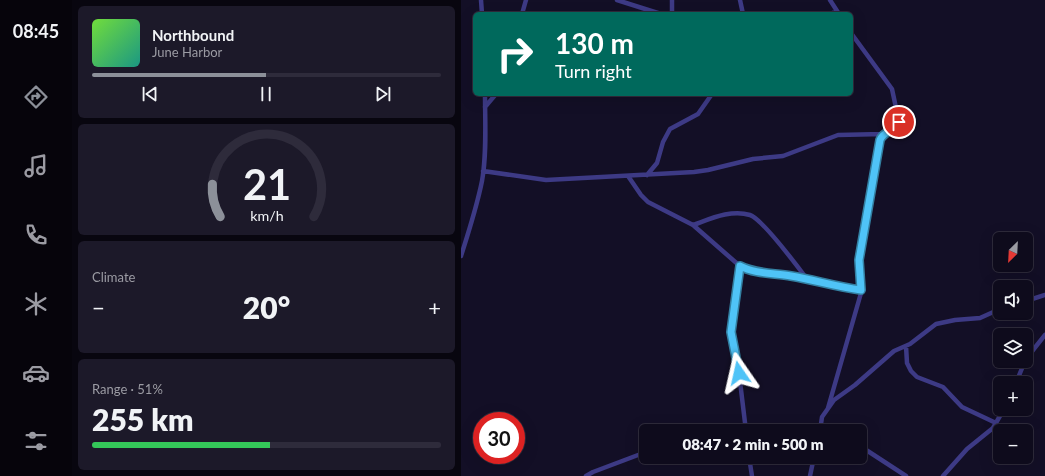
<!DOCTYPE html>
<html lang="en">
<head>
<meta charset="utf-8">
<style>
	body { margin:0; font-family:Lato,sans-serif; background:#1c1929; color:#f1f3f6; height:100vh; display:flex; flex-direction:column; font-size:15px; white-space:nowrap }
	* { box-sizing:border-box; margin:0 }
	p { font-size:13px; color:#9b9ba3 }
	.icon { flex:none; width:22px; height:22px; fill:none; stroke:currentColor; stroke-width:2; stroke-linecap:round; stroke-linejoin:round }
	.map { position:relative; flex:1; overflow:hidden }
	.drawer { display:flex; flex-direction:column; gap:6px; padding:6px; background:#08060f; width:389px }
	.drawer>* { flex:none }
	.top-card { position:absolute; left:12px; top:12px; width:380px; height:84px; border-radius:6px; box-shadow:0 4px 16px #0002,0 0 0 1px #2e2b3b; background:#00695c; color:#fff; overflow:hidden }
	.needle { width:26px; rotate:204deg }
	.buttons { position:absolute; left:532px; top:232px; display:grid; gap:8px }
	.buttons a { display:grid; place-items:center; width:40px; height:40px; border-radius:6px; background:#0e0b1c; box-shadow:0 4px 16px #0002,0 0 0 1px #2e2b3b; font-size:20px }
	.speed { position:absolute; left:12px; top:412px; display:flex; gap:8px; font-size:20px; font-weight:700; text-align:center }
	.speed>* { display:grid; place-content:center; width:52px; height:52px; border-radius:50%; background:#0e0b1c; box-shadow:0 4px 16px #0002,0 0 0 1px #2e2b3b; line-height:1 }
	.speed .limit { border:6px solid #d22; background:#fff; color:#111 }
	.pin { position:absolute; display:grid; place-items:center; width:34px; height:34px; color:#fff; margin:-17px; border:2px solid #fff; border-radius:50%; box-shadow:0 1px 4px #0007 }
	.me { position:absolute; width:44px; margin:-22px; rotate:349deg; stroke-linejoin:round; filter:drop-shadow(0 0 3px #0008) }
	.turn { display:flex; align-items:center; gap:14px; height:84px; padding:0 16px; font-size:18px }
	.turn .icon { width:52px; height:52px; stroke-width:2.5 }
	.turn b { display:block; font-size:28px; line-height:34px }
	.big { font-size:30px; font-weight:800; line-height:1.1 }
	.drawer .widget { flex:1; display:flex; flex-direction:column; justify-content:center; gap:6px; min-width:0; padding:0 14px; border-radius:6px; background:#1c1929 }
	.drawer .dial { align-items:center; gap:0 }
	.dial svg { height:104px; overflow:visible; fill:none; stroke:#2e2b3b; stroke-width:7; stroke-linecap:round; text-anchor:middle }
	.dial text { fill:#f1f3f6; stroke:none }
	.song { display:flex; align-items:center; gap:12px }
	.cover { width:48px; height:48px; border-radius:6px; background:linear-gradient(135deg,hsl(100 70% 55%),hsl(170 70% 35%)) }
	.played { height:4px; border-radius:2px; background:linear-gradient(90deg,#8c9099 50%,#2e2b3b 50%) }
	.keys { display:flex; justify-content:space-around; direction:ltr }
	.heat { display:flex; justify-content:space-between; align-items:center; font-size:22px; direction:ltr }
	.charge { height:6px; border-radius:3px; background:linear-gradient(90deg,#34c759 51%,#2e2b3b 0) }
	.trip { position:absolute; left:178px; top:424px; width:228px; height:40px; border-radius:6px; background:#0e0b1c; box-shadow:0 4px 16px #0002,0 0 0 1px #2e2b3b; font-weight:800; line-height:40px; text-align:center }
	main { display:flex; flex:1; min-height:0 }
	.dock { display:flex; flex-direction:column; width:72px; justify-content:space-around; align-items:center; background:#06040b; color:#9b9ba3 }
	.dock .icon { width:28px; height:28px }
	.dock .selected { color:#8c9099 }
	.dock b { font-size:18px; color:#f1f3f6 }
	.map>svg:first-child { display:block }
	.lines { fill:none; stroke-linecap:round; stroke-linejoin:round }
	.minor { stroke:#3d3a85; stroke-width:4.5 }
	.route-casing { stroke:#337fa1; stroke-width:10 }
	.route { stroke:#4fc3f7; stroke-width:7 }
</style>
</head>
<body>
<main>
<nav class="dock">
<b>08:45</b>
<svg class="icon selected" aria-label="directions" viewBox="0 0 24 24"><path d="M12 3l9 9-9 9-9-9zM9 14v-3h6M13 9l2 2-2 2"/></svg>
<svg class="icon" aria-label="music" viewBox="0 0 24 24"><path d="M9 18V5l10-2v13"/><circle cx="6" cy="18" r="3"/><circle cx="16" cy="16" r="3"/></svg>
<svg class="icon" aria-label="phone" viewBox="0 0 24 24"><path d="M5 4h4l2 5-3 2q2 4 5 5l2-3 5 2v4C11 20 4 13 5 4z"/></svg>
<svg class="icon" aria-label="climate" viewBox="0 0 24 24"><path d="M12 3v18M4 7l16 10M4 17L20 7"/></svg>
<svg class="icon" aria-label="car" viewBox="0 0 24 24"><path d="M5 17H2v-5l4-1 3-4h7l3 4 3 1v5h-3M9 17h6M6 11h13"/><circle cx="7" cy="17" r="2"/><circle cx="17" cy="17" r="2"/></svg>
<svg class="icon" aria-label="filters" viewBox="0 0 24 24"><path d="M4 7h16M4 17h16"/><circle cx="9" cy="7" r="2"/><circle cx="15" cy="17" r="2"/></svg>
</nav>
<section class="drawer">
<div class="widget">
<div class="song"><i class="cover"></i><div><b>Northbound</b><p>June Harbor</p></div></div>
<div class="played"></div>
<div class="keys"><svg class="icon" aria-label="previous" viewBox="0 0 24 24"><path d="M18 5L8 12l10 7zM5 5v14"/></svg><svg class="icon" aria-label="pause" viewBox="0 0 24 24"><path d="M8 5v14M16 5v14"/></svg><svg class="icon" aria-label="next" viewBox="0 0 24 24"><path d="M6 5l10 7-10 7zM19 5v14"/></svg></div>
</div>
<div class="widget dial"><svg viewBox="0 0 100 80">
<path d="M14 69A42 42 0 1 1 86 69"/>
<path d="M14 69A42 42 0 0 1 8 44" stroke="#8c9099"/>
<text x="50" y="56" font-size="32" font-weight="700">21</text>
<text x="50" y="72" font-size="11">km/h</text>
</svg></div>
<div class="widget"><p>Climate</p>
<div class="heat"><a>−</a><b class="big">20°</b><a>+</a></div>
</div>
<div class="widget"><p>Range · 51%</p><b class="big">255 km</b><div class="charge"></div></div>
</section>
<div class="map">
<svg width="584" height="476" viewBox="0 0 584 476">
	<rect width="100%" height="100%" fill="#130f26"/>
	<g class="lines">
		<path class="minor" d="M20 0 21 14
			M156 0 200 14
			M279 0 282 14
			M369 0 378 14
			M61 14 65 0
			M211 14V0
			M369 14 376 11
			M24 107 35 94
			M22 171 85 180 233 172 247 170 292 159 322 156 377 135 422 134 435 128 438 122 431 89 390 33
			M186 175 196 163 202 142 209 129 237 114 251 94
			M167 176 180 195 187 202 232 225 280 267 400 290
			M232 225C249 219 270 209 289 215 301 219 337 267 346 279
			M0 256C8 231 16 206 21 181 26 153 24 122 24 94
			M279 266 271 332 278 373 285 431
			M565 301 584 295
			M445 346 446 363 450 371 456 377 482 387 501 407 535 423
			M565 359 584 335
			M555 383 564 361
			M367 408 400 293 398 260 414 162 419 140 422 134
			M359 431 361 417 373 400 394 385 433 351 449 344 475 324 494 320 519 318 539 309
			M399 446 445 476
			M232 457 252 460 259 457
			M288 457 291 476
			M125 476 132 472 185 452
			M349 476 353 457
			M482 476 506 449 532 428 543 409"/>
	</g>
	<g class="lines">
		<defs>
			<path id="route" d="M278 373 270 332 279 266C294 274 314 273 330 276 354 280 376 287 400 290L398 260 419 140C423 130 434 132 438 122"/>
		</defs>
		<use href="#route" class="route-casing"/>
		<use href="#route" class="route"/>
	</g>
</svg>
<div class="buttons">
<a><svg class="needle" viewBox="-14 -14 28 28"><path d="M0-13l5 13h-10z" fill="#e53935"/><path d="M0 13l5-13h-10z" fill="#9b9ba3"/></svg></a>
<a><svg class="icon" aria-label="sound" viewBox="0 0 24 24"><path d="M4 9h4l5-4v14l-5-4H4zM17 9q2 3 0 6"/></svg></a>
<a><svg class="icon" aria-label="layers" viewBox="0 0 24 24"><path d="M12 4l9 5-9 5-9-5zM3 14l9 5 9-5"/></svg></a>
<a>+</a>
<a>−</a>
</div>
<div class="speed"><div class="limit">30</div></div>
<div class="pin" style="left:438px;top:122px;background:#d93025"><svg class="icon" aria-label="arrive" viewBox="0 0 24 24"><path d="M6 21V4h12l-3 4 3 4H6"/></svg></div>
<svg class="me" style="left:278px;top:373px" viewBox="-20 -20 40 40"><path d="M0-17L14 15 0 8-14 15z" fill="#4fc3f7" stroke="#fff" stroke-width="4"/></svg>
<div class="trip">08:47 · 2 min · 500 m</div>
<div class="top-card">
<div class="turn"><svg class="icon" aria-label="right" viewBox="0 0 24 24"><path d="M7 20v-9h11M14 6l5 5-5 5"/></svg><div><b>130 m</b>Turn right</div></div>
</div>
</div>
</main>
</body>
</html>
